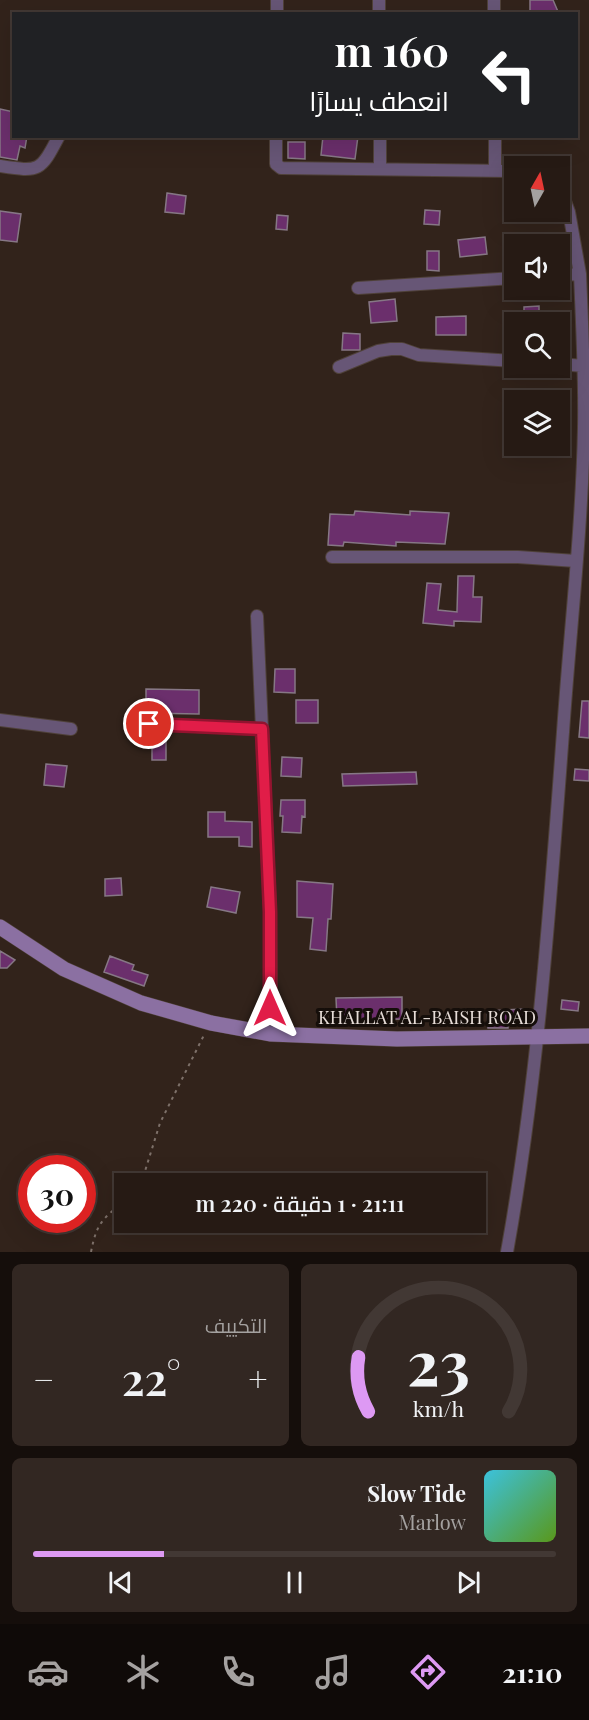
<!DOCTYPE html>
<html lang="ar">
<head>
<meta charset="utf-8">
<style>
	body { margin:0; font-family:"Playfair Display",Cairo,serif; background:#322722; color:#f1f3f6; direction:rtl; height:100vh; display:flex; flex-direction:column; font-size:22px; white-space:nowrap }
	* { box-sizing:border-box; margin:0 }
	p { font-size:20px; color:#a4a1a0 }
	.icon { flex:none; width:33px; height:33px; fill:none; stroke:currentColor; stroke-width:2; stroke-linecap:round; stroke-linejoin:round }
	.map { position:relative; height:1252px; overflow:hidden; direction:ltr }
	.side { display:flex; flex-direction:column; gap:12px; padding:12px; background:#150e0b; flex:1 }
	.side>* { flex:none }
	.guide { position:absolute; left:12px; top:12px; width:566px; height:126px; border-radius:0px; box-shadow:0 6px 24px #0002,0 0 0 2px #423834; direction:rtl; background:#202124; color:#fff; overflow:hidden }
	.needle { width:39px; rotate:9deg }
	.buttons { position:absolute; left:504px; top:156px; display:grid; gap:12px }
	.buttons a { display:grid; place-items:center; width:66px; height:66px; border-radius:0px; background:#261a14; box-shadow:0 6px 24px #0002,0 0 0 2px #423834; font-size:30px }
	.speed { position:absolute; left:18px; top:1155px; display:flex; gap:12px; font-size:30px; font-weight:700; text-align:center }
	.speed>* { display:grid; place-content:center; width:78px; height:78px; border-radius:50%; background:#261a14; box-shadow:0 6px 24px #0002,0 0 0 2px #423834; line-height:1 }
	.speed .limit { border:9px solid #d22; background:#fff; color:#111 }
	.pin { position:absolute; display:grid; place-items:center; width:51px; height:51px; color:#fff; margin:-26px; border:3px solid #fff; border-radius:50%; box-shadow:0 2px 6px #0007 }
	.me { position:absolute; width:66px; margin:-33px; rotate:0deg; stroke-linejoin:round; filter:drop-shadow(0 0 4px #0008) }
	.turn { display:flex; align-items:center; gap:21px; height:126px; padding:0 30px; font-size:27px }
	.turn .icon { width:78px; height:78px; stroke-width:2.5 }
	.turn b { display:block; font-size:42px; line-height:51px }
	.big { font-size:45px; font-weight:600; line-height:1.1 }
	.side .widget { flex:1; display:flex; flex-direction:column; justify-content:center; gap:9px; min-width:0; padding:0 21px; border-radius:9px; background:#322722 }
	.side .dial { align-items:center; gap:0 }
	.dial svg { height:156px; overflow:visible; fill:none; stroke:#423834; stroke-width:7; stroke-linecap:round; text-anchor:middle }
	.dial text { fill:#f1f3f6; stroke:none }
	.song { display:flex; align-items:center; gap:18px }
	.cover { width:72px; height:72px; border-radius:9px; background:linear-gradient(135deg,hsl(190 70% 55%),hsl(90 70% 35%)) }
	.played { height:6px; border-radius:3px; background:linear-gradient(90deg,#dd99f3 25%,#423834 25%) }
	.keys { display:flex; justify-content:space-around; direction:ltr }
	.heat { display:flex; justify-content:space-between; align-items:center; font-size:33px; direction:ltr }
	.side .tiles { flex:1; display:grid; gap:12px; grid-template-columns:1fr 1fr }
	.widget:last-child { grid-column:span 2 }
	.trip { position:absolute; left:114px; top:1173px; width:372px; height:60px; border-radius:0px; background:#261a14; box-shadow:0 6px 24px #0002,0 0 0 2px #423834; font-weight:600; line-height:60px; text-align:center; direction:rtl }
	.menu { display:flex; height:96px; justify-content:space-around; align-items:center; background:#0f0a08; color:#a4a1a0 }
	.menu .icon { width:42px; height:42px }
	.menu .selected { color:#dd99f3 }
	.menu b { font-size:27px; color:#f1f3f6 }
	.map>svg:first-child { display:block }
	.building { fill:#6b2f6c; stroke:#867785; stroke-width:1.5 }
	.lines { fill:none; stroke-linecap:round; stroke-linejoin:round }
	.street-casing { stroke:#4f4139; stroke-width:14 }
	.secondary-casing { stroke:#4f4139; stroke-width:16 }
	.path { stroke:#7e716a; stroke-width:2; stroke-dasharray:3 4.5; stroke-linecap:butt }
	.street { stroke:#675676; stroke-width:12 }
	.secondary { stroke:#8b70a2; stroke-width:15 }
	.route-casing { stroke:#92132f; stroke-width:15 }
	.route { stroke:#e11d48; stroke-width:10 }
	.labels { text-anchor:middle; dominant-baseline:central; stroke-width:6; stroke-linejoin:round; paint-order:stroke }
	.street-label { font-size:18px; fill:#e6dcd7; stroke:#150e0a }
</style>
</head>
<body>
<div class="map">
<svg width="589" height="1252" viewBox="0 0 589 1252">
	<rect width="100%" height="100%" fill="#32231b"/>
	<path class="building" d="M530 0H553L559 14H530Z
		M0 109 14 112V136H27L25 148 20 146 17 160 0 157Z
		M323 136H358L355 159 321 155Z
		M288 142H305V159L288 158Z
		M167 193 186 196 184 214 165 212Z
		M425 210 440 211 439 225 424 224Z
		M0 211 21 214 17 242 0 240Z
		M277 215 288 216 287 230 276 229Z
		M485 237 487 254 460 257 458 240Z
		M427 251H439V271L427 270Z
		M395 299 397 321 371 323 369 302Z
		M539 306V322H524V307Z
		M466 316V335H436V317Z
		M343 333 360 334V350H342Z
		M355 511 410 515V511L449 513 445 544 396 542V546L344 542 343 546 328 545 330 514 354 515Z
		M458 576H474L473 597H482L481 622 454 621V626L423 623 427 583 441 584 438 610 457 612Z
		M275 669H295V693L274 692Z
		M146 689 199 690V714L146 713Z
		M296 700H318V723H296Z
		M582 701H589V738L579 737Z
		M152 741H166V760H152Z
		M282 757 302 758 301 777 281 776Z
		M46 764 67 766 64 787 44 785Z
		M575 769 589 770V781L574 780Z
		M416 772 417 784 343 786 342 774Z
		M281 800H305V817L302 816 301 833 282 832 283 816H280Z
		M208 812H225V821L252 822V847L239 846V837H208Z
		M121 878 122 895 105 896V879Z
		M297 881 333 884 331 919H328L326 951 310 949 313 918 297 917Z
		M211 887 240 892 236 913 207 907Z
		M0 951 15 960 7 968H0Z
		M110 956 134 965 132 970 148 975 144 986 104 972Z
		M402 997V1019L337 1020 336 998Z
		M562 1000 579 1002 578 1011 561 1009Z
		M524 1009 525 1021 508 1022V1028H488L487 1011Z"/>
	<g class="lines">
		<defs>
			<path id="street" d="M494 0V14
				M277 14V0
				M379 14V0
				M276 136V164L281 168 514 171
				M380 136V169
				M495 136V170
				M0 166C40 172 40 172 59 136
				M560 188 569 212 580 274 560 275
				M358 288 514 278
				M560 364 584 366
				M339 367 378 351 391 349H402L419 355 514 361
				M332 557H518L576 561
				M257 616 270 911 271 1034
				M0 720 71 729
				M149 724 262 729
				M507 1252C538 1080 550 906 563 732 570 631 582 529 584 427 585 376 582 325 580 274"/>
			<path id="secondary" d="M0 927 64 969 141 1003 211 1023 271 1034 397 1039 589 1036"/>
		</defs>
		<use href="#street" class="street-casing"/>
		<use href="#secondary" class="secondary-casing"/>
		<path class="path" d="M141 1184 160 1123 204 1035
			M91 1252C97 1222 102 1220 124 1201"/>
		<use href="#street" class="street"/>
		<use href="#secondary" class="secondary"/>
	</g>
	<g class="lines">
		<defs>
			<path id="route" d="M149 724 262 729 270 912V1008"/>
		</defs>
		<use href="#route" class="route-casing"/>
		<use href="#route" class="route"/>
	</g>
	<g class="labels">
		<g class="street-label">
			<text x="427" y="1017">KHALLAT AL-BAISH ROAD</text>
		</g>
	</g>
</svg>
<div class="buttons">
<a><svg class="needle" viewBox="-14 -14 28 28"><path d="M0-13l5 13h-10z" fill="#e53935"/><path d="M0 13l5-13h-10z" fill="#a4a1a0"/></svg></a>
<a><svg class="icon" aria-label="sound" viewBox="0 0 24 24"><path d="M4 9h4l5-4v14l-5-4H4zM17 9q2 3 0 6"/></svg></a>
<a><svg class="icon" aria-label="search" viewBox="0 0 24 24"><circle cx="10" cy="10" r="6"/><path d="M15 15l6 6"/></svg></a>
<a><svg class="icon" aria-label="layers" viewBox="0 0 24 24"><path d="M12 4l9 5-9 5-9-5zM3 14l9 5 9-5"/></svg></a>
</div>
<div class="speed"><div class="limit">30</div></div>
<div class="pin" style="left:149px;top:724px;background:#d93025"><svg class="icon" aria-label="arrive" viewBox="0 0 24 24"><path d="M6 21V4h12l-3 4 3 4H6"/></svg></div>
<svg class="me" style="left:270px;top:1008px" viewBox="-20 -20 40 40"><path d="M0-17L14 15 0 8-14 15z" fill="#e11d48" stroke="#fff" stroke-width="4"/></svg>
<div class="trip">21:11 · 1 دقيقة · 220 m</div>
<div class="guide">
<div class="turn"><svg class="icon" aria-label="left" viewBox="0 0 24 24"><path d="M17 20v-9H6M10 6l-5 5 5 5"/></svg><div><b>160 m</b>انعطف يسارًا</div></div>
</div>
</div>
<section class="side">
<div class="tiles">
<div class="widget dial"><svg viewBox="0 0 100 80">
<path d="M14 69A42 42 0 1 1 86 69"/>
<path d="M14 69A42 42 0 0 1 9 41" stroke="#dd99f3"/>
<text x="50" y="56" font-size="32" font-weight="700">23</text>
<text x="50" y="72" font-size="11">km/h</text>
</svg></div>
<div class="widget"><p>التكييف</p>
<div class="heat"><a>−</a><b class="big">22°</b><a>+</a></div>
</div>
<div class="widget">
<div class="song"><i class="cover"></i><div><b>Slow Tide</b><p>Marlow</p></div></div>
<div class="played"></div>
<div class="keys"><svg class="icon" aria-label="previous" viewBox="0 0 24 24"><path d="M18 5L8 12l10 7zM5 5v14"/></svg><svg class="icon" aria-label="pause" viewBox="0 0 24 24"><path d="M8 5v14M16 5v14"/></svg><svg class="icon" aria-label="next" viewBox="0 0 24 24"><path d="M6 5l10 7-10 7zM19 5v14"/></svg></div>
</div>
</div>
</section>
<nav class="menu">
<b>21:10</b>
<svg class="icon selected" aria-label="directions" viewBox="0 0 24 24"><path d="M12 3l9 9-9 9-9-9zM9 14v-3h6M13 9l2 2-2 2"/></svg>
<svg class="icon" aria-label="music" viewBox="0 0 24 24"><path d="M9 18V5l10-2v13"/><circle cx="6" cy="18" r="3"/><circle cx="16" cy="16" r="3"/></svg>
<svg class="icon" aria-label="phone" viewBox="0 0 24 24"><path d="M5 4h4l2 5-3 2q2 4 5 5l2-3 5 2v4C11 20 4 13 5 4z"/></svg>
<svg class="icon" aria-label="climate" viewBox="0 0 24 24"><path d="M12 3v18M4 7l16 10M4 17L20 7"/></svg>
<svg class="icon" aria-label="car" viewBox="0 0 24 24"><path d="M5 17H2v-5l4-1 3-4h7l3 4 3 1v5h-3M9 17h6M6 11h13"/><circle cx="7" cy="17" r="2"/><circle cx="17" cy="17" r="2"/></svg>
</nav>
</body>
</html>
